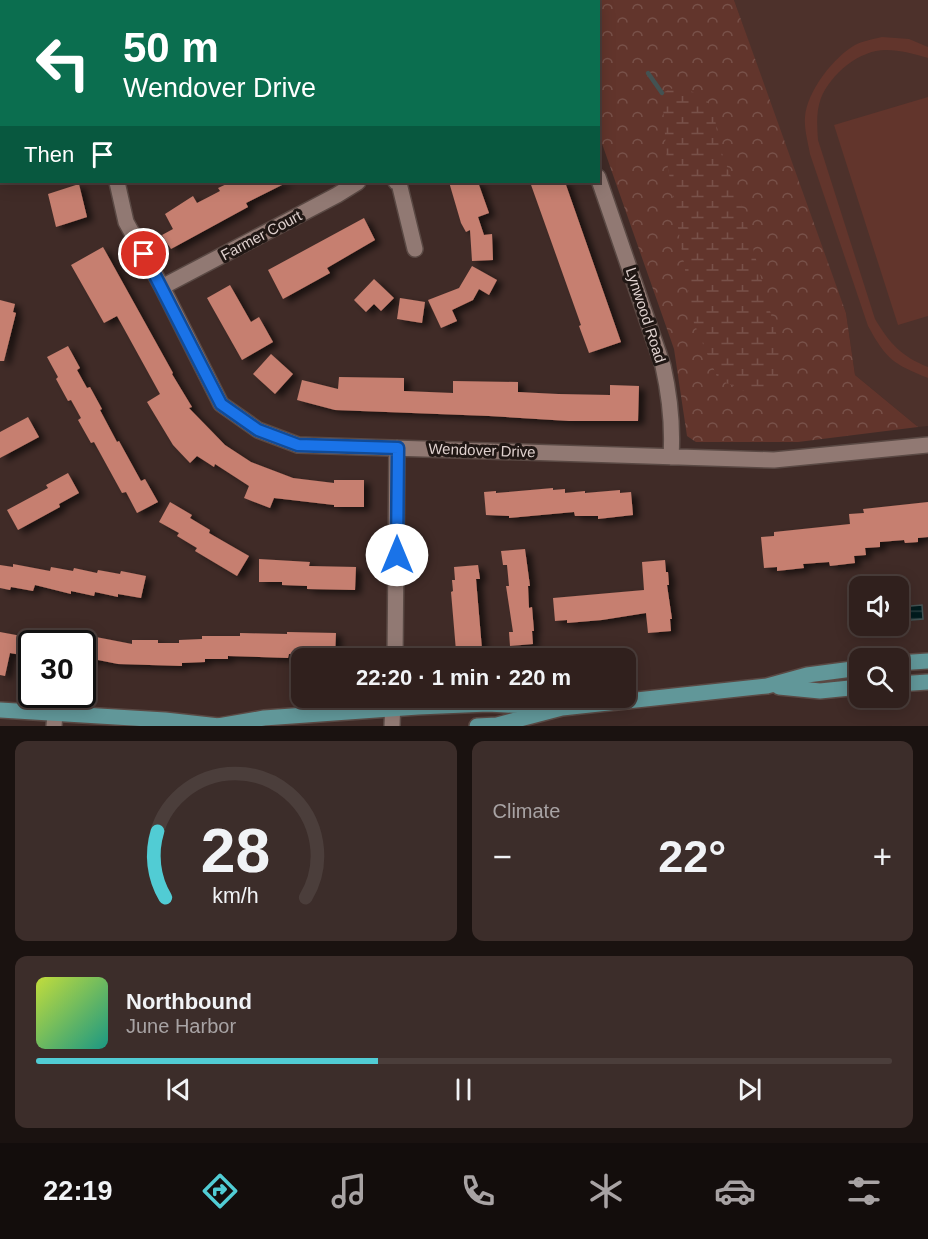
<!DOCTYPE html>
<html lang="en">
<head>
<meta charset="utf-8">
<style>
	body { margin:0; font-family:Helvetica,sans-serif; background:#3c2d2a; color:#f1f3f6; height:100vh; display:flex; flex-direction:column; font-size:22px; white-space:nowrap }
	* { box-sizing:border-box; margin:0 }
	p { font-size:20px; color:#a8a3a4 }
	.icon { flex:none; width:33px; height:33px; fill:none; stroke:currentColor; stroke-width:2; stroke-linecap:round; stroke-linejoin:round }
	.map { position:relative; height:726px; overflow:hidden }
	.side { display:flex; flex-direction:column; gap:15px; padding:15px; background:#1a1210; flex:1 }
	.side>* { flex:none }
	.guide { position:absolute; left:0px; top:0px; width:600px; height:183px; box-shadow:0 3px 15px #0003,0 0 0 2px #4b3e3b; background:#0b6e4f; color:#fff; overflow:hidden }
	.tools { position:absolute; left:849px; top:576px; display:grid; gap:12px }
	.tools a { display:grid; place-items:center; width:60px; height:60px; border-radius:12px; background:#30201d; box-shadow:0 3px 15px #0003,0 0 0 2px #4b3e3b; font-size:30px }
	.speed { position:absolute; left:18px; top:630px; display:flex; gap:12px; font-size:30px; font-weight:700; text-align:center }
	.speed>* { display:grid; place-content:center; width:78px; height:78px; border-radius:50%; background:#30201d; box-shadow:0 3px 15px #0003,0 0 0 2px #4b3e3b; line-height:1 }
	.speed .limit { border:3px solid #111; border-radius:9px; background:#fff; color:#111 }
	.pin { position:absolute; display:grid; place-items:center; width:51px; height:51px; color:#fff; margin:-26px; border:3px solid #fff; border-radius:50%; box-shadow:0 2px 6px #0007 }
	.me { position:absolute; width:66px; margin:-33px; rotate:0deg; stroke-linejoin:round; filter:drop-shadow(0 0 4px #0008) }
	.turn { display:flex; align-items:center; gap:21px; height:126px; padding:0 24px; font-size:27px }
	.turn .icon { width:78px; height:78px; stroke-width:2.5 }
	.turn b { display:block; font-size:42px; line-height:51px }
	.then { display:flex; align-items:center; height:57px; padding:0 24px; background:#0003; gap:12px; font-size:22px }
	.big { font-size:45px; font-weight:700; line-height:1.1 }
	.side .tile { flex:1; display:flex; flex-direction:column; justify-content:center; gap:9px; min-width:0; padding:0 21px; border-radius:12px; background:#3c2d2a }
	.side .dial { align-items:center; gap:0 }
	.dial svg { height:156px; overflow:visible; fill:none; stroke:#4b3e3b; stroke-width:7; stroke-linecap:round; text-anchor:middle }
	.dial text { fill:#f1f3f6; stroke:none }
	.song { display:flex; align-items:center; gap:18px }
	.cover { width:72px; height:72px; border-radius:9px; background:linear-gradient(135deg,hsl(70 70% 55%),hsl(170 70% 35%)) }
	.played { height:6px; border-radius:3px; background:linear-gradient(90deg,#51ccd4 40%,#4b3e3b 40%) }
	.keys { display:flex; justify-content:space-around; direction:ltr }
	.heat { display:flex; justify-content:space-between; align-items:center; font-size:33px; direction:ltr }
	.side .tiles { flex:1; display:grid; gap:15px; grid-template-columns:1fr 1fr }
	.tile:last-child { grid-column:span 2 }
	.trip { position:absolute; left:291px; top:648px; width:345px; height:60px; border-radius:12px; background:#30201d; box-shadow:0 3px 15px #0003,0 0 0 2px #4b3e3b; font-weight:700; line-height:60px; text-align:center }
	.tabs { display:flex; height:96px; justify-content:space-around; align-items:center; background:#130d0c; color:#a8a3a4 }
	.tabs .icon { width:42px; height:42px }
	.tabs .on { color:#51ccd4 }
	.tabs b { font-size:27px; color:#f1f3f6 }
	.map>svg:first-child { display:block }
	.built { fill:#4d312b }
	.forest { fill:url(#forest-crowns) }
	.wetland { fill:url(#wetland-marsh) }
	.garden { fill:#62352c }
	.water { fill:url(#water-rules); stroke:#435252; stroke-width:1.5 }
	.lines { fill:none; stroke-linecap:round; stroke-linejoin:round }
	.stream { stroke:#435252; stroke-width:4.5 }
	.building { fill:#c67f6f; filter:url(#shadow) }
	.minor-casing { stroke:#5a4944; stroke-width:18 }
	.major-casing { stroke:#5a4944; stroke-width:18 }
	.minor { stroke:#917973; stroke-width:15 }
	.major { stroke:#619799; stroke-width:15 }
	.route-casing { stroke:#114b97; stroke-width:15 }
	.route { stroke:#1a73e8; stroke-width:10 }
	.labels { text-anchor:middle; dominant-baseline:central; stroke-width:6; stroke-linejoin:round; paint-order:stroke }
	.street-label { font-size:15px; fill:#dfd1ce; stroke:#201714 }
</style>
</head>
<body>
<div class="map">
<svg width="928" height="726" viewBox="0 0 928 726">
	<defs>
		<pattern id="forest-crowns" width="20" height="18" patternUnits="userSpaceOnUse" patternTransform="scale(1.5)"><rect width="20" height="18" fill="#62352c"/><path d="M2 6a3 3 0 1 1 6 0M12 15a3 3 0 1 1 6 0" fill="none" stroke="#785149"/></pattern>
		<pattern id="wetland-marsh" width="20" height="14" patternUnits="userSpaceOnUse" patternTransform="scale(1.5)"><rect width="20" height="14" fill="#62352c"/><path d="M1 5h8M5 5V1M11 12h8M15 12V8" fill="none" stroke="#785149"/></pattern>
		<pattern id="water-rules" width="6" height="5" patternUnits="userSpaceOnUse" patternTransform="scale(1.5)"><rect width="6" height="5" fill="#001b1d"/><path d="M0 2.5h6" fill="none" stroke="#253b3d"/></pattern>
		<filter id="shadow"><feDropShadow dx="6" dy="3.5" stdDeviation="3" flood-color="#0009"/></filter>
	</defs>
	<rect width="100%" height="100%" fill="#402b27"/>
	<path class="built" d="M734 0H928V426L918 427 855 375 846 313 815 232Z"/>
	<path class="forest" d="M538 0H734L846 313 855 375 918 427 798 442H696L687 436 674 349 599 135 598 2Z"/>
	<path class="wetland" d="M680 85 707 100 715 119 719 145 741 204 779 344 778 388 749 393 718 379 694 323 667 162 662 93Z"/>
	<path class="garden" d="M882 37 909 39 928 47V58C914 54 901 50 886 50 859 50 831 74 821 98 816 111 817 126 818 140L875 319C890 344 901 356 928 367V378C893 364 886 359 868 326L810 154C808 142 804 129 805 117 807 91 834 57 855 45 863 41 874 39 882 37Z
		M928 97V316L898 325 834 125Z"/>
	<path class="water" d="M922 605 923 619 899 621V607Z"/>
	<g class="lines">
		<path class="stream" d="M648 73 662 93"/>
	</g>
	<path class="building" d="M231 182H288L246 203 248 207 171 249 162 235 173 229 165 214 193 196 197 203 220 191 218 188Z
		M449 182H478L489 213 478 217 484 235 492 234 493 260 472 261 470 230 466 232 461 223Z
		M530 182H565L621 342 589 353 579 326 581 325Z
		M79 184 87 217 56 227 48 194Z
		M364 218 375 240 327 268 330 273 283 299 268 270Z
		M103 247 173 373 172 374 192 407 189 408 225 445 251 462 293 478 334 483V480H364V507H334V505L274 498 270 508 244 498 249 486 215 464 214 467 197 456 190 463 173 445 147 402 160 394 117 316 104 323 71 265Z
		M472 266 497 280 489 295 479 289 473 300 452 310 457 321 441 328 428 300 459 288Z
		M374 279 394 298 381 311 374 304 366 312 354 300Z
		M230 285 251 322 259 317 273 342 242 360 207 298Z
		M400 298 425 302 422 323 397 319Z
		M0 300 15 304 13 312 16 313 4 361H0Z
		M68 346 80 368 77 370 87 388 90 387 102 409 100 410 117 442 119 441 141 481 145 479 158 502 137 513 126 492 122 493 94 442 91 443 78 420 81 418 71 400 68 401 56 379 58 377 47 357Z
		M271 354 293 374 275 394 253 374Z
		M339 377 404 378V391L453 393V381L518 382V392L558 394 610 395V385L639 386 638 421H569L489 416 335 410 297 400 302 380 338 389Z
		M28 417 39 437 0 458V432Z
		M68 473 79 493 59 504 60 507 18 530 7 510 48 488 46 485Z
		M553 488V490L565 489V493L585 491V493L620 490V493L631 492 633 515 598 519V516H575L574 512 509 518V516L486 515 484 492 496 491V493Z
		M170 502 192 515 190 518 210 530 209 533 249 556 237 576 195 551 197 548 177 536 179 533 159 522Z
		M928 502V537L918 538V542L905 543 904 540 880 542V547L865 548 866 555 854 556 855 563 830 566 829 562 803 564 804 568 777 571V567L764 568 761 537 774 536V532L850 524 849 514 864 513 863 509Z
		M525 549 530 586H528L529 608 532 607 534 631H532L533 644 510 646 509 632H513L506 586H509L507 565H503L501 551Z
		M259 559 310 562 309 566 356 567 355 590 307 589V586L282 585V582H259Z
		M665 560 666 572H668L669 585H667L672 619H670L671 631 648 633 646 613 602 620 567 623V620L555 621 553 598 644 590 642 562Z
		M13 564 50 571 51 567 73 571 74 568 97 573 98 570 120 574 121 571 146 576 141 598 118 594V597L95 592 94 596 71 591V594L35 585 33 591 11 587 10 590 0 588V565L13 567Z
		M478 565 480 579H476L482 649 456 651 451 592 453 591 452 580H455L454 567Z
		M0 632 32 638V657L10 653 5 676 0 675Z
		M287 632 336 633 335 656 289 654 288 658 228 656V659H205V662L182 663V666L118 664 93 659 92 663 82 661V637L95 640 96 637 132 644V640H158V643H179V640L202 639V636H240V633L287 634Z"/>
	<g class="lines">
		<defs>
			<path id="minor" d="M227 0 233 2
				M522 0 523 2
				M146 2 147 0
				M312 2 316 0
				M598 177 663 366C670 397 673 426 671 457
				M117 182 126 222 162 287 221 404 258 430 298 445 774 460 928 445
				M396 182 399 183 415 249
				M162 287 337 195 358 182
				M395 658 397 448
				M54 726 55 713
				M392 726 393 698"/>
			<path id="major" d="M898 663 928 661
				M898 684 928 682
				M779 687 820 691 860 687
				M0 710 165 720 219 726
				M218 726 264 718 418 707 488 704 547 707
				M477 726 497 725 562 708 767 686 807 675 860 668"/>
		</defs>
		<use href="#minor" class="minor-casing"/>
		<use href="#major" class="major-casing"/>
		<use href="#minor" class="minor"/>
		<use href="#major" class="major"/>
	</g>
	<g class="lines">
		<defs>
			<path id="route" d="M144 254 221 404 258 430 298 445 398 448 397 555"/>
		</defs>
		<use href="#route" class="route-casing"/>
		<use href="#route" class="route"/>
	</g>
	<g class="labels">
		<g class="street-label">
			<text transform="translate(261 235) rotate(-28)">Farmer Court</text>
			<text transform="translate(646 315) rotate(72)">Lynwood Road</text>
			<text transform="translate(482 450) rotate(2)">Wendover Drive</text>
		</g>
	</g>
</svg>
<div class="tools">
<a><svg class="icon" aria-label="sound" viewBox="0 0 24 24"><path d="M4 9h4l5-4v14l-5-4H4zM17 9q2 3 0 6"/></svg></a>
<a><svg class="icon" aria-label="search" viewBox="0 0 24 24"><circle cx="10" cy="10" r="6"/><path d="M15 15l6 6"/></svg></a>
</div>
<div class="speed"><div class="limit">30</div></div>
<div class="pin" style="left:144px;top:254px;background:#d93025"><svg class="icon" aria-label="arrive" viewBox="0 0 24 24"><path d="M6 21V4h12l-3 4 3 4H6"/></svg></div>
<svg class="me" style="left:397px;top:555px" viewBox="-20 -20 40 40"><circle r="19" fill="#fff"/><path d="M0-13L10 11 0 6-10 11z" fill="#1a73e8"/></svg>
<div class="trip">22:20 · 1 min · 220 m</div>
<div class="guide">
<div class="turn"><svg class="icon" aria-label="left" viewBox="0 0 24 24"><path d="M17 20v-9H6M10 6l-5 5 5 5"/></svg><div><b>50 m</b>Wendover Drive</div></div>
<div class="then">Then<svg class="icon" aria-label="arrive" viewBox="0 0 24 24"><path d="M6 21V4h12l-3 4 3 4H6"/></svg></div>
</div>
</div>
<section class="side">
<div class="tiles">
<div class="tile dial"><svg viewBox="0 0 100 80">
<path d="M14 69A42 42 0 1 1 86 69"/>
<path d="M14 69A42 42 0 0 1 10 35" stroke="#51ccd4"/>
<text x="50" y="56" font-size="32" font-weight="700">28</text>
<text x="50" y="72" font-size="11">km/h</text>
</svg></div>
<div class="tile"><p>Climate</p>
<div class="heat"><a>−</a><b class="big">22°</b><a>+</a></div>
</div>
<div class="tile">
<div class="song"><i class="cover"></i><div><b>Northbound</b><p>June Harbor</p></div></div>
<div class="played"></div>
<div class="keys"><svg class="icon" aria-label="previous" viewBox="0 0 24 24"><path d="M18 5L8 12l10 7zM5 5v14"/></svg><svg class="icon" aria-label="pause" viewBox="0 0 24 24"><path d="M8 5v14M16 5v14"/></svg><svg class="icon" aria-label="next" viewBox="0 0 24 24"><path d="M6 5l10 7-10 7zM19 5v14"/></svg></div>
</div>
</div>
</section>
<nav class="tabs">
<b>22:19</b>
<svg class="icon on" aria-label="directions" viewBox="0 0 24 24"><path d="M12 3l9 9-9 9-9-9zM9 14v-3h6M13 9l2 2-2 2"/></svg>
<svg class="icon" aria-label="music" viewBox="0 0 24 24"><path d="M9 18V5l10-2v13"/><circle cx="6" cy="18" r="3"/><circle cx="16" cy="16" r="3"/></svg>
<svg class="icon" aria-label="phone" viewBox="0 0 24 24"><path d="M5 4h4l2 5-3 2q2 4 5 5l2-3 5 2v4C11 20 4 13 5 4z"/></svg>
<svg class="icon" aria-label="climate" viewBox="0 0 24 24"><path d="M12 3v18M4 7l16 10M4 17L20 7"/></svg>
<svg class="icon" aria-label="car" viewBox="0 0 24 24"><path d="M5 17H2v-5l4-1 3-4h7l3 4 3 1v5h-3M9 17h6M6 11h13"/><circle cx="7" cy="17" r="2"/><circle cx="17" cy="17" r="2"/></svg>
<svg class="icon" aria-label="filters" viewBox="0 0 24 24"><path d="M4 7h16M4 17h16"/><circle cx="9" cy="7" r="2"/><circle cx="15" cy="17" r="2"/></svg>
</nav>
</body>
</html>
